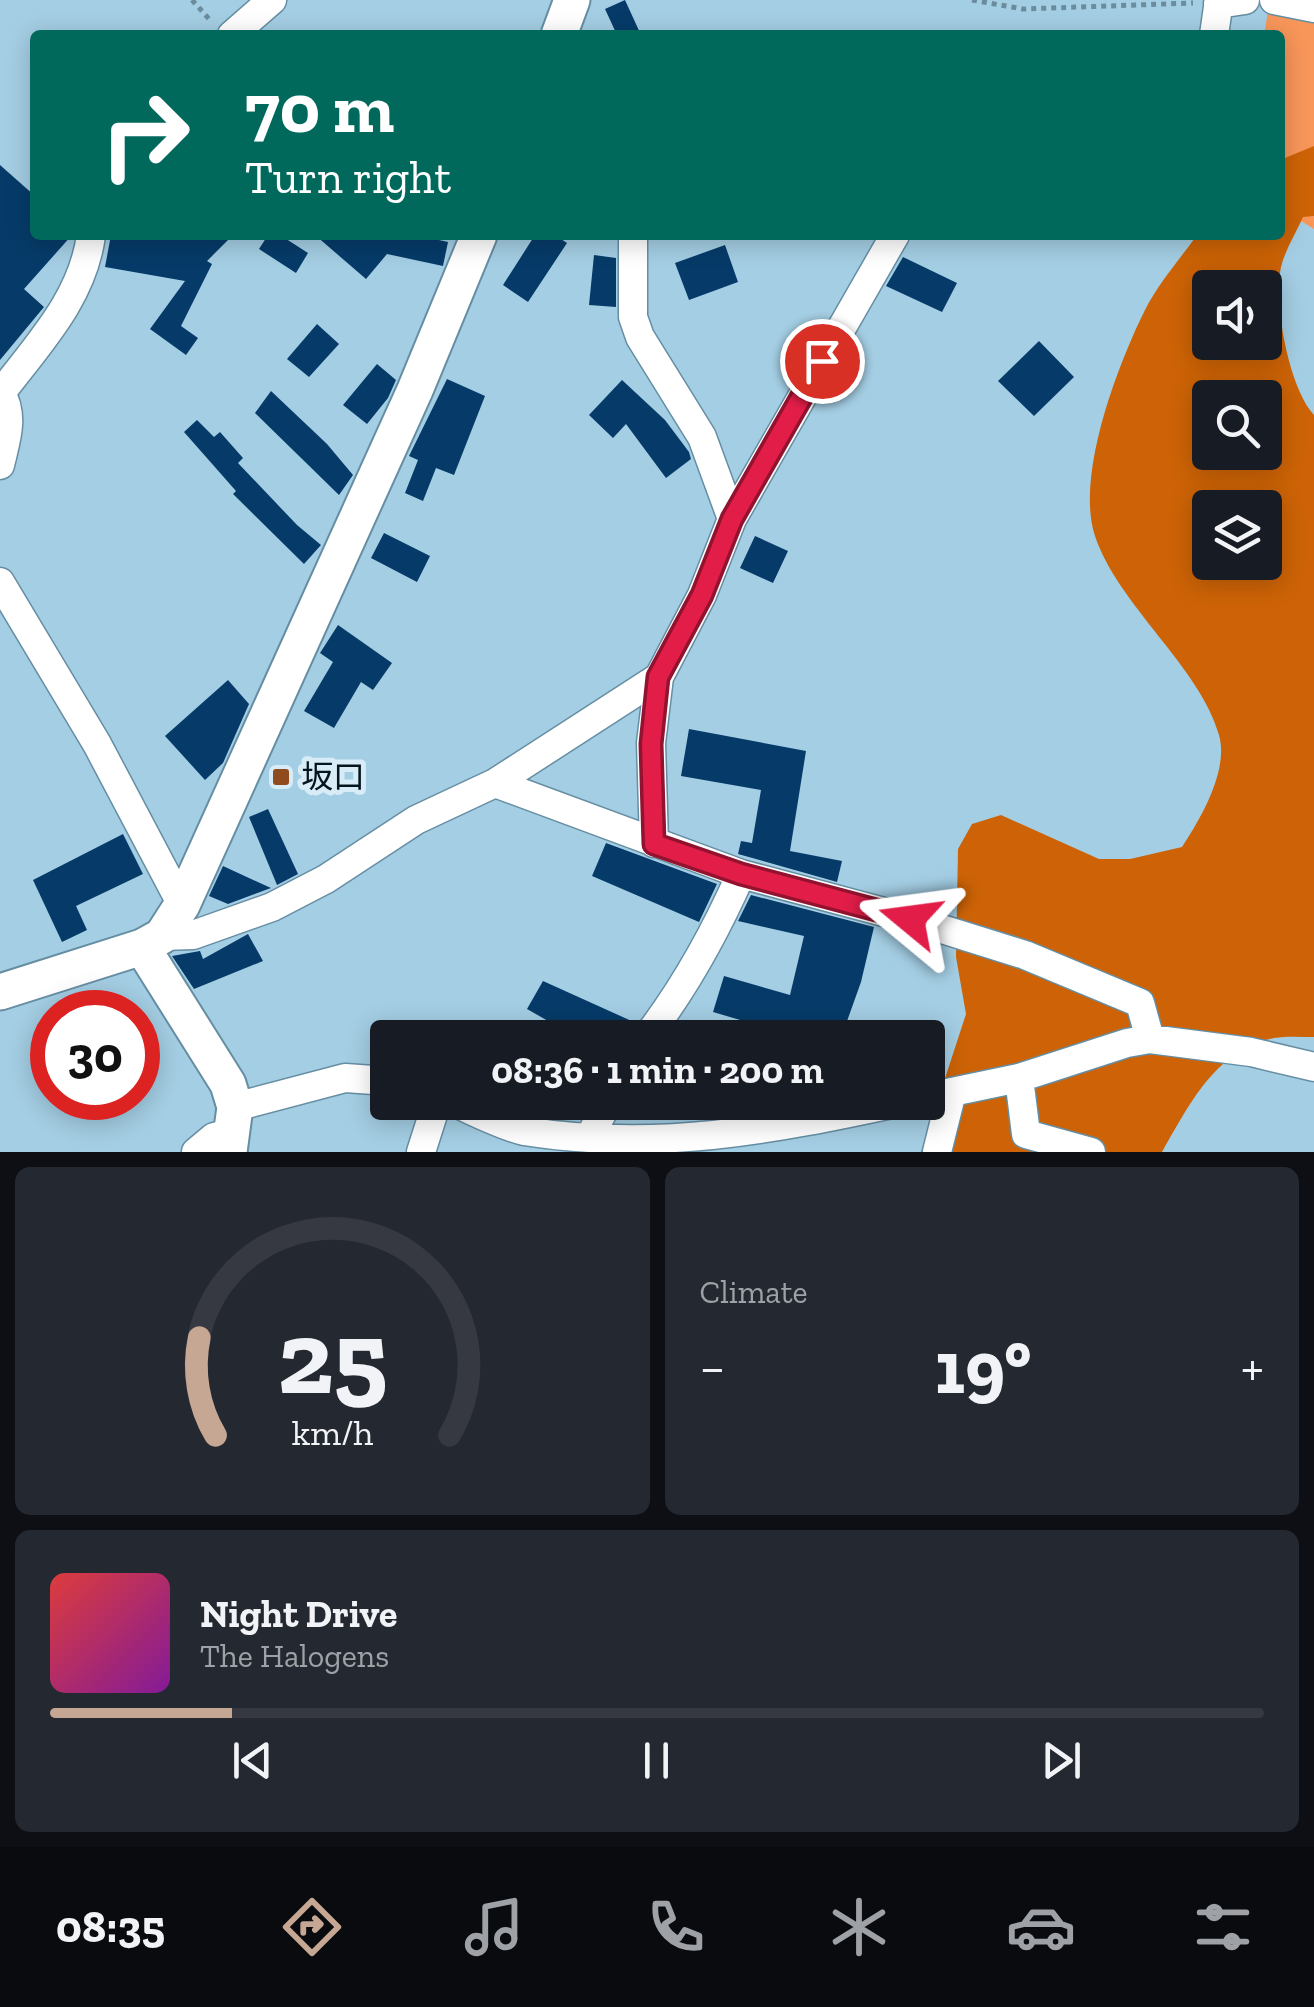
<!DOCTYPE html>
<html lang="en">
<head>
<meta charset="utf-8">
<style>
	body { margin:0; font-family:"Zilla Slab","Noto Sans JP",serif; background:#242831; color:#f1f3f6; height:100vh; display:flex; flex-direction:column; font-size:38px; white-space:nowrap }
	* { box-sizing:border-box; margin:0 }
	p { font-size:32px; color:#9ea1a6 }
	.icon { flex:none; width:55px; height:55px; fill:none; stroke:currentColor; stroke-width:2; stroke-linecap:round; stroke-linejoin:round }
	.map { position:relative; height:1152px; overflow:hidden }
	.panel { display:flex; flex-direction:column; gap:15px; padding:15px; background:#0d0f14; flex:1 }
	.panel>* { flex:none }
	.top-card { position:absolute; left:30px; top:30px; width:1255px; height:210px; border-radius:10px; box-shadow:0 5px 25px #0003; background:#00695c; color:#fff; overflow:hidden }
	.buttons { position:absolute; left:1192px; top:270px; display:grid; gap:20px }
	.buttons a { display:grid; place-items:center; width:90px; height:90px; border-radius:10px; background:#171b24; box-shadow:0 5px 25px #0003; font-size:50px }
	.speed { position:absolute; left:30px; top:990px; display:flex; gap:20px; font-size:50px; font-weight:700; text-align:center }
	.speed>* { display:grid; place-content:center; width:130px; height:130px; border-radius:50%; background:#171b24; box-shadow:0 5px 25px #0003; line-height:1 }
	.speed .limit { border:15px solid #d22; background:#fff; color:#111 }
	.pin { position:absolute; display:grid; place-items:center; width:85px; height:85px; color:#fff; margin:-42px; border:5px solid #fff; border-radius:50%; box-shadow:0 2px 10px #0007 }
	.me { position:absolute; width:110px; margin:-55px; rotate:286deg; stroke-linejoin:round; filter:drop-shadow(0 0 8px #0008) }
	.turn { display:flex; align-items:center; gap:35px; height:210px; padding:0 50px; font-size:45px }
	.turn .icon { width:130px; height:130px; stroke-width:2.5 }
	.turn b { display:block; font-size:70px; line-height:85px }
	.big { font-size:75px; font-weight:700; line-height:1.1 }
	.panel .card { flex:1; display:flex; flex-direction:column; justify-content:center; gap:15px; min-width:0; padding:0 35px; border-radius:15px; background:#242831 }
	.panel .dial { align-items:center; gap:0 }
	.dial svg { height:260px; overflow:visible; fill:none; stroke:#363941; stroke-width:7; stroke-linecap:round; text-anchor:middle }
	.dial text { fill:#f1f3f6; stroke:none }
	.song { display:flex; align-items:center; gap:30px }
	.cover { width:120px; height:120px; border-radius:15px; background:linear-gradient(135deg,hsl(0 70% 55%),hsl(290 70% 35%)) }
	.played { height:10px; border-radius:5px; background:linear-gradient(90deg,#c5a794 15%,#363941 15%) }
	.keys { display:flex; justify-content:space-around; direction:ltr }
	.heat { display:flex; justify-content:space-between; align-items:center; font-size:55px; direction:ltr }
	.panel .tiles { flex:1; display:grid; gap:15px; grid-template-columns:1fr 1fr }
	.card:last-child { grid-column:span 2 }
	.trip { position:absolute; left:370px; top:1020px; width:575px; height:100px; border-radius:10px; background:#171b24; box-shadow:0 5px 25px #0003; font-weight:700; line-height:100px; text-align:center }
	.menu { display:flex; height:160px; justify-content:space-around; align-items:center; background:#090b0e; color:#9ea1a6 }
	.menu .icon { width:70px; height:70px }
	.menu .selected { color:#c5a794 }
	.menu b { font-size:45px; color:#f1f3f6 }
	.map>svg:first-child { display:block }
	.green { fill:#f8965a }
	.forest { fill:#cd6306; fill-rule:evenodd }
	.building { fill:#063b69 }
	.lines { fill:none; stroke-linecap:round; stroke-linejoin:round }
	.minor-casing { stroke:#668ea3; stroke-width:31 }
	.tertiary-casing { stroke:#668ea3; stroke-width:39 }
	.path { stroke:#6b8c9d; stroke-width:5; stroke-dasharray:5 5; stroke-linecap:butt }
	.minor { stroke:#fff; stroke-width:28 }
	.tertiary { stroke:#fff; stroke-width:35 }
	.route-casing { stroke:#92132f; stroke-width:25 }
	.route { stroke:#e11d48; stroke-width:18 }
	.poi-dot { fill:#8f4b1d; stroke:#d7ecf7; stroke-width:4 }
	.labels { text-anchor:middle; dominant-baseline:central; stroke-width:10; stroke-linejoin:round; paint-order:stroke }
	.poi-label { font-size:32px; fill:#05151d; stroke:#d7ecf7; text-anchor:start }
</style>
</head>
<body>
<div class="map">
<svg width="1314" height="1152" viewBox="0 0 1314 1152">
	<rect width="100%" height="100%" fill="#a4cee4"/>
	<path class="green" d="M1270 0H1314V229L1280 208V35H1264Z"/>
	<path class="forest" d="M1314 146V216L1303 217C1296 233 1285 250 1281 267 1273 303 1289 388 1314 415V1037C1301 1037 1287 1036 1274 1038 1216 1049 1189 1105 1162 1152H921L966 1014 956 957 958 849 972 824 1001 815 1099 859H1130L1182 847C1201 818 1229 770 1219 735 1200 667 1118 605 1095 536 1075 476 1118 364 1145 310 1158 284 1180 259 1197 235H1280V160ZM1210 288H1265V342H1210ZM1210 398H1265V452H1210ZM1210 508H1265V562H1210Z"/>
	<path class="building" d="M625 0 641 35H617L605 9Z
		M0 165 35 196V235H72L24 289 44 307 0 360Z
		M111 235H233L207 261 212 264 181 326 198 338 186 355 150 329 185 281 105 267Z
		M268 235H280L308 253 296 273 259 249Z
		M315 235H416L448 242 443 266 387 254 366 279Z
		M535 235H555L567 243 528 302 503 285Z
		M725 245 738 282 689 300 675 263Z
		M594 255 616 258V307L589 305Z
		M903 257 957 283 942 312 886 286Z
		M317 324 339 344 309 377 287 359Z
		M1039 341 1074 377 1034 416 998 381Z
		M377 364 396 380 388 398 367 424 343 405Z
		M447 379 485 396 454 475 436 468 423 501 405 493 418 460 409 456Z
		M622 380 665 420 689 452 691 459 666 478 626 424 613 438 589 415Z
		M271 391 327 444 353 475 339 495 255 413Z
		M197 420 214 437 220 432 243 458 238 463 297 525 321 545 304 564 233 494 236 491 184 432Z
		M384 533 430 556 417 582 371 558Z
		M755 536 788 551 773 583 740 568Z
		M338 625 392 663 373 690 361 682 334 728 304 711 333 662 320 653Z
		M228 680 249 704 223 763 205 780 165 736Z
		M689 729 806 751 790 851 842 861 837 882 738 854 741 841 752 843 761 790 681 776Z
		M268 809 298 874 277 885 249 817Z
		M123 834 143 874 76 906 87 930 62 942 33 880Z
		M606 843 717 884 699 922 592 876Z
		M223 866 271 888 228 904 209 896Z
		M751 895 874 927 861 982 841 1038 801 1025 798 1037 713 1012 724 976 790 995 804 936 738 921Z
		M248 934 263 961 194 989 172 956 200 951 203 959Z
		M543 981 636 1023 629 1038H578L527 1009Z"/>
	<g class="lines">
		<defs>
			<path id="minor" d="M1274 0 1314 8
				M1218 4 1245 0
				M232 35 272 0
				M1214 35 1219 0
				M633 235V317L640 337 702 437 732 519
				M0 391C15 416 6 439 0 465
				M1 393C38 344 83 298 91 235
				M0 582 97 744 182 905
				M495 783 741 874 910 919 1025 955 1140 1003 1150 1039
				M654 843 651 743 659 677
				M162 936 193 935 272 907 326 879 416 820 495 783 659 677 702 595 732 519 895 235
				M646 1038C686 986 715 933 741 874
				M1019 1078 1026 1134 1091 1152
				M928 1097 1019 1078 1127 1043 1150 1039 1251 1052 1314 1067
				M453 1102C476 1112 500 1125 524 1131 658 1152 771 1130 901 1102
				M235 1107 345 1078 388 1081
				M587 1142 608 1102
				M196 1152 214 1137 234 1132
				M421 1152 437 1102
				M937 1152 952 1092"/>
			<path id="tertiary" d="M559 35 572 0
				M142 947 228 1084 235 1107 229 1152
				M0 992 142 947 162 936 182 905 415 390 479 235"/>
		</defs>
		<use href="#minor" class="minor-casing"/>
		<use href="#tertiary" class="tertiary-casing"/>
		<path class="path" d="M192 0 210 20
			M972 0 1023 9 1193 3"/>
		<use href="#minor" class="minor"/>
		<use href="#tertiary" class="tertiary"/>
	</g>
	<g class="lines">
		<defs>
			<path id="route" d="M822 361 732 519 702 595 658 677 651 744 654 844 741 874 910 919"/>
		</defs>
		<use href="#route" class="route-casing"/>
		<use href="#route" class="route"/>
	</g>
	<rect class="poi-dot" x="271" y="767" width="20" height="20" rx="5"/>
	<g class="labels">
		<g class="poi-label">
			<text x="301" y="777">坂口</text>
		</g>
	</g>
</svg>
<div class="buttons">
<a><svg class="icon" aria-label="sound" viewBox="0 0 24 24"><path d="M4 9h4l5-4v14l-5-4H4zM17 9q2 3 0 6"/></svg></a>
<a><svg class="icon" aria-label="search" viewBox="0 0 24 24"><circle cx="10" cy="10" r="6"/><path d="M15 15l6 6"/></svg></a>
<a><svg class="icon" aria-label="layers" viewBox="0 0 24 24"><path d="M12 4l9 5-9 5-9-5zM3 14l9 5 9-5"/></svg></a>
</div>
<div class="speed"><div class="limit">30</div></div>
<div class="pin" style="left:822px;top:361px;background:#d93025"><svg class="icon" aria-label="arrive" viewBox="0 0 24 24"><path d="M6 21V4h12l-3 4 3 4H6"/></svg></div>
<svg class="me" style="left:910px;top:919px" viewBox="-20 -20 40 40"><path d="M0-17L14 15 0 8-14 15z" fill="#e11d48" stroke="#fff" stroke-width="4"/></svg>
<div class="trip">08:36 · 1 min · 200 m</div>
<div class="top-card">
<div class="turn"><svg class="icon" aria-label="right" viewBox="0 0 24 24"><path d="M7 20v-9h11M14 6l5 5-5 5"/></svg><div><b>70 m</b>Turn right</div></div>
</div>
</div>
<section class="panel">
<div class="tiles">
<div class="card dial"><svg viewBox="0 0 100 80">
<path d="M14 69A42 42 0 1 1 86 69"/>
<path d="M14 69A42 42 0 0 1 9 39" stroke="#c5a794"/>
<text x="50" y="56" font-size="32" font-weight="700">25</text>
<text x="50" y="72" font-size="11">km/h</text>
</svg></div>
<div class="card"><p>Climate</p>
<div class="heat"><a>−</a><b class="big">19°</b><a>+</a></div>
</div>
<div class="card">
<div class="song"><i class="cover"></i><div><b>Night Drive</b><p>The Halogens</p></div></div>
<div class="played"></div>
<div class="keys"><svg class="icon" aria-label="previous" viewBox="0 0 24 24"><path d="M18 5L8 12l10 7zM5 5v14"/></svg><svg class="icon" aria-label="pause" viewBox="0 0 24 24"><path d="M8 5v14M16 5v14"/></svg><svg class="icon" aria-label="next" viewBox="0 0 24 24"><path d="M6 5l10 7-10 7zM19 5v14"/></svg></div>
</div>
</div>
</section>
<nav class="menu">
<b>08:35</b>
<svg class="icon selected" aria-label="directions" viewBox="0 0 24 24"><path d="M12 3l9 9-9 9-9-9zM9 14v-3h6M13 9l2 2-2 2"/></svg>
<svg class="icon" aria-label="music" viewBox="0 0 24 24"><path d="M9 18V5l10-2v13"/><circle cx="6" cy="18" r="3"/><circle cx="16" cy="16" r="3"/></svg>
<svg class="icon" aria-label="phone" viewBox="0 0 24 24"><path d="M5 4h4l2 5-3 2q2 4 5 5l2-3 5 2v4C11 20 4 13 5 4z"/></svg>
<svg class="icon" aria-label="climate" viewBox="0 0 24 24"><path d="M12 3v18M4 7l16 10M4 17L20 7"/></svg>
<svg class="icon" aria-label="car" viewBox="0 0 24 24"><path d="M5 17H2v-5l4-1 3-4h7l3 4 3 1v5h-3M9 17h6M6 11h13"/><circle cx="7" cy="17" r="2"/><circle cx="17" cy="17" r="2"/></svg>
<svg class="icon" aria-label="filters" viewBox="0 0 24 24"><path d="M4 7h16M4 17h16"/><circle cx="9" cy="7" r="2"/><circle cx="15" cy="17" r="2"/></svg>
</nav>
</body>
</html>
